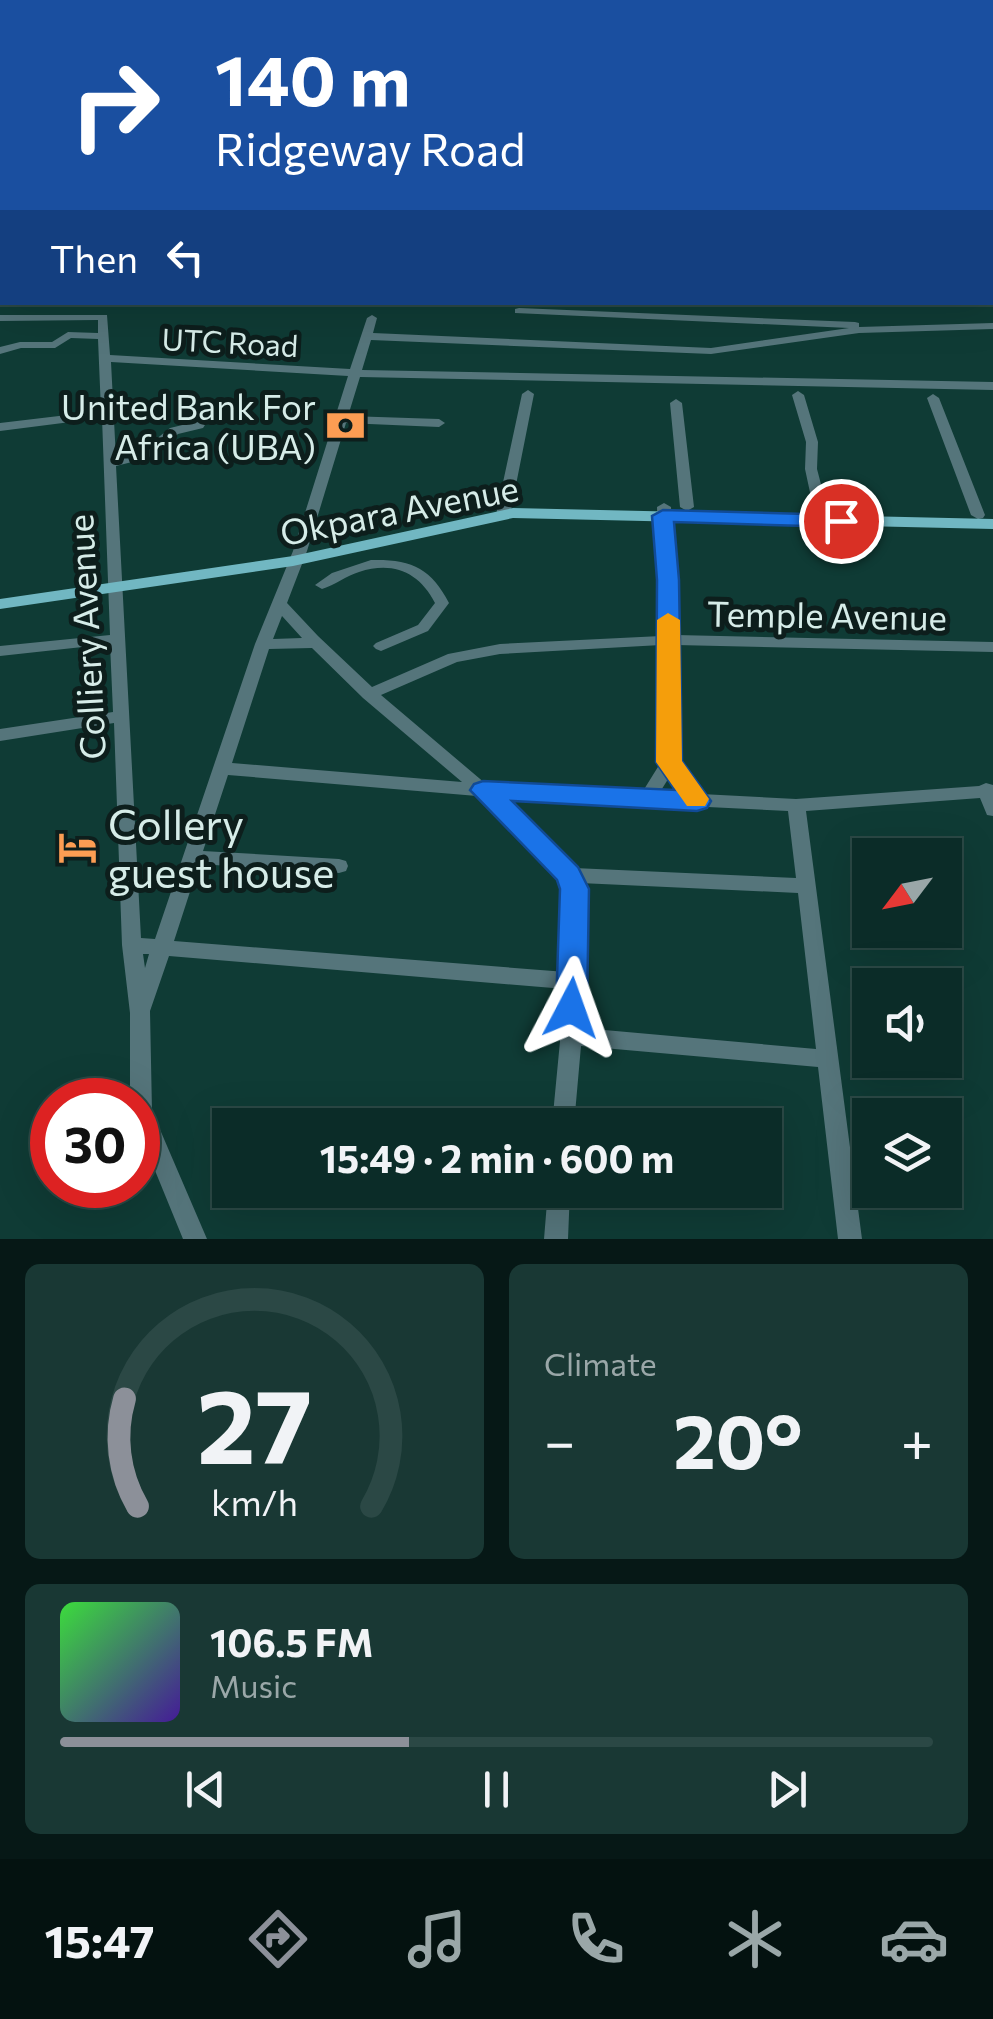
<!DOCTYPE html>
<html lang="en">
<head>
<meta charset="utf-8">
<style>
	body { margin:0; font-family:Commissioner,sans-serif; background:#193834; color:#f1f3f6; height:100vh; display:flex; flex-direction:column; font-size:38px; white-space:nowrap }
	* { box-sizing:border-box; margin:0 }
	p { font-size:32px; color:#9aa7a8 }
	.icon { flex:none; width:55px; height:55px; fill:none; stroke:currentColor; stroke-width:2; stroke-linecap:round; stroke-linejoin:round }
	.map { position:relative; height:1239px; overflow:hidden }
	.panel { display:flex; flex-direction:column; gap:25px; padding:25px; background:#061816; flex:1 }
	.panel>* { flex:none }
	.hud { position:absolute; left:0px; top:0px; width:995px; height:305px; box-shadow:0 10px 40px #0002,0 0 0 2px #2b4845; background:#1a4fa0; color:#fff; overflow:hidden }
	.needle { width:65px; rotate:238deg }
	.controls { position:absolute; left:852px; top:838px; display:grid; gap:20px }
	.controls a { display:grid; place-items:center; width:110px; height:110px; border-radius:0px; background:#0b2c28; box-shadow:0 10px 40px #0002,0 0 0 2px #2b4845; font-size:50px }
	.speed { position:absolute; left:30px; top:1078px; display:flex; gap:20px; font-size:50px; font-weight:700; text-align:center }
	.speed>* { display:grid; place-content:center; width:130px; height:130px; border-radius:50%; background:#0b2c28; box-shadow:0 10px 40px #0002,0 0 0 2px #2b4845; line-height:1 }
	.speed .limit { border:15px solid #d22; background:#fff; color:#111 }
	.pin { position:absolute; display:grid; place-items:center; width:85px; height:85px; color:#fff; margin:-42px; border:5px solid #fff; border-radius:50%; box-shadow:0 2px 10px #0007 }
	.me { position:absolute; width:110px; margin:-55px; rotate:4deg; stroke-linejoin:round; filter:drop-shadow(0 0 8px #0008) }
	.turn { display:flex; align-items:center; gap:35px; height:210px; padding:0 50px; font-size:45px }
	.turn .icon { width:130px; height:130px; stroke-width:2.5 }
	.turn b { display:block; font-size:70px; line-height:85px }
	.then { display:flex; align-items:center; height:95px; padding:0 50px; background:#0003; gap:20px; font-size:38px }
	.big { font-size:75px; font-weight:700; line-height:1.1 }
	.panel .widget { flex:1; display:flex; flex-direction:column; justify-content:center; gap:15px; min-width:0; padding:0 35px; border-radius:15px; background:#193834 }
	.panel .dial { align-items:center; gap:0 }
	.dial svg { height:260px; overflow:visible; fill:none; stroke:#2b4845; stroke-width:7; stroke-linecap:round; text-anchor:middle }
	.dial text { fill:#f1f3f6; stroke:none }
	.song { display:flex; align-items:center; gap:30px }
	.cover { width:120px; height:120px; border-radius:15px; background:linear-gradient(135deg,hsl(120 70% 55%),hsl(260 70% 35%)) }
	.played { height:10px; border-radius:5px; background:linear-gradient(90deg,#8c9099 40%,#2b4845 40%) }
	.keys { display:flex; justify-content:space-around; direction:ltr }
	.heat { display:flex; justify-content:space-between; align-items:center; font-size:55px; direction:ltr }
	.panel .tiles { flex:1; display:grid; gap:25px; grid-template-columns:1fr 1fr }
	.widget:last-child { grid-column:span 2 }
	.trip { position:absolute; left:212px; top:1108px; width:570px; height:100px; border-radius:0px; background:#0b2c28; box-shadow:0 10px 40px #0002,0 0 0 2px #2b4845; font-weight:700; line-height:100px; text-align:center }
	.dock { display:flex; height:160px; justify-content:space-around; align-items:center; background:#041210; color:#9aa7a8 }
	.dock .icon { width:70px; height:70px }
	.dock .current { color:#8c9099 }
	.dock b { font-size:45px; color:#f1f3f6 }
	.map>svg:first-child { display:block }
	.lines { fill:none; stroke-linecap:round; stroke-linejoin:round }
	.minor { fill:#55757b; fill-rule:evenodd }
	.major { fill:#71b7c2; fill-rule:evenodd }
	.rail-casing { stroke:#8fada8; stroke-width:4 }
	.rail { stroke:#0d1e1c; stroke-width:2.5; stroke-dasharray:5; stroke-linecap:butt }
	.route { fill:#1a73e8; stroke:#114b97; stroke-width:2.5 }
	.slow { fill:#f59e0b }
	.labels { text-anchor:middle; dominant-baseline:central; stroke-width:10; stroke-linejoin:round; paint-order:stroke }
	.far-street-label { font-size:30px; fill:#d6ece8; stroke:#0d1e1c }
	.poi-label { font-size:35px; fill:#d6ece8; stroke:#0d1e1c; text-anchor:end }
	.street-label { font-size:35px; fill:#d6ece8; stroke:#0d1e1c }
	.near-poi-label { font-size:42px; fill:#d6ece8; stroke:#0d1e1c; text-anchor:start }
</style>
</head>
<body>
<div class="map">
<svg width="993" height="1239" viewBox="0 0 993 1239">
	<rect width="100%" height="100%" fill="#0f3b35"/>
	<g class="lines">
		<path class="minor" d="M0 0H7L0 3Z
			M335 0H341L340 2H334Z
			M631 0H637V2H631Z
			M926 0H943V1L923 2Z
			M992 29H993V33H992Z
			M992 43H993V47H992Z
			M0 57H2V61H0Z
			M0 124H2V128H0Z
			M992 225H993V231H992Z
			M519 308 855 322 859 323V327L993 323V329L859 333 711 354 371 340 362 370 993 382V390L360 377 348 416 439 419 445 423 439 427 346 423 307 551 287 603 318 636 372 687 448 654 500 644 661 636 657 507 664 503 671 507 676 635 993 642V652L676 645 677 761 701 794 796 799 979 786 986 783 993 785V816L987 815 980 798 806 811 862 1239H838L818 1067 581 1046 574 1125H552L565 989 169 956 150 1011 152 1111 207 1239H183L138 1129V1100H130V1013L122 945 114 723 0 741V729L113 712 110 644 0 656V646L110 635 102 418 0 431V423L101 411 98 339 71 338 55 348H21L0 354V347L20 342H52L68 332 98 333V320L0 321V315H107L110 355 350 369 367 318 372 315 377 318 373 333 711 348 849 328 515 313V309ZM111 362 348 376 293 551 255 644 155 939 141 938 116 466 148 458 178 434 203 428 205 425 199 421 170 428 140 452 116 459ZM282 616 302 638 273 639ZM661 645V762L643 791 486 784 381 695 457 662 500 654ZM312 648 363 698 462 782 232 763 269 649ZM228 775 477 796 560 878C568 909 568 940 566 972L174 941 199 864 339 873 346 871 348 866 346 861 339 859 203 851ZM670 776 682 793 660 792ZM501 797 788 811 796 878 574 868ZM580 883 798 893 816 1049 582 1028 586 925ZM143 954H149L145 968Z
			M528 390 534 394 510 515 503 519 496 515 522 394Z
			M798 391 804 395 818 442 817 469 828 511 821 515 814 511 805 469 806 442 792 395Z
			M933 394 939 398 985 515 983 518 978 519 971 515 927 398Z
			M676 399 682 403 694 507 687 511 680 507 670 403Z
			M371 560C411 559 431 568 449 603L428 631 381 651 376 649 373 646 376 643 418 625 435 603C419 572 393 561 359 572 346 576 335 585 322 589L315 585 332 573Z
			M548 1190H570L568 1239H544Z"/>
		<path class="major" d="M992 72H993V78H992Z
			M2 100V108L0 109V101Z
			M992 155H993V161H992Z
			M0 167H2V173H0Z
			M992 181H993V187H992Z
			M513 508 993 519V529L513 518 293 566 0 609V599L293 556Z"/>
		<defs>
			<path id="rail" d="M962 0 967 2"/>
		</defs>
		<use href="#rail" class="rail-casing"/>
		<use href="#rail" class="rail"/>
	</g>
	<path class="route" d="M663 510 841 515 851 521 841 527 674 522 679 580 682 761 711 801 707 808 697 811 512 801 578 867 589 889 587 1008 582 1017 571 1021 560 1017 556 1008 560 889 557 880 470 790 474 784 483 781 675 790 656 762 657 580 652 516Z"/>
	<path class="slow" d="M668 613 680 620 682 761 709 799 705 806H687L656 762 657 620Z"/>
	<defs>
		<symbol id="bank-bare" viewBox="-9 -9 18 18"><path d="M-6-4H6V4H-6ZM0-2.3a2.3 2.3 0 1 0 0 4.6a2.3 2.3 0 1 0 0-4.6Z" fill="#fc9d53" stroke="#0d1e1c" stroke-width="2.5" paint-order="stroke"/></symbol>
		<symbol id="hotel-bare" viewBox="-9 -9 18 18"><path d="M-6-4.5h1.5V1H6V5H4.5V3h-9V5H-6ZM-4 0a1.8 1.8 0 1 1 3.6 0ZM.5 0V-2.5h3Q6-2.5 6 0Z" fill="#fc9d53" stroke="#0d1e1c" stroke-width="2.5" paint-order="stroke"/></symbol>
	</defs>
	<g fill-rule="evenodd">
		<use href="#bank-bare" x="318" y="398" width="55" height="55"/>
		<use href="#hotel-bare" x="50" y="820" width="55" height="55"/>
	</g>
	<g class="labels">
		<g class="far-street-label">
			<text transform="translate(230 341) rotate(3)">UTC Road</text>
		</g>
		<g class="poi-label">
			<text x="316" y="405">United Bank For<tspan x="316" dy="40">Africa (UBA)</tspan></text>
		</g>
		<g class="street-label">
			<text transform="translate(399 509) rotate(-11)">Okpara Avenue</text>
			<text transform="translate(827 614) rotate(1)">Temple Avenue</text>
			<text transform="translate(85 637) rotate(-93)">Colliery Avenue</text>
		</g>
		<g class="near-poi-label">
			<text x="108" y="823">Collery<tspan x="108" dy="48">guest house</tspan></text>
		</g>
	</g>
</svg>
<div class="controls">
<a><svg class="needle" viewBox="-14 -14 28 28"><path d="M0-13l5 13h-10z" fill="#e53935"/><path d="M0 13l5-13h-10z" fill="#9aa7a8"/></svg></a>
<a><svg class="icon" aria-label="sound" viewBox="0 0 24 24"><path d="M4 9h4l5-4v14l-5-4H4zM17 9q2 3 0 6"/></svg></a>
<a><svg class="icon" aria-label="layers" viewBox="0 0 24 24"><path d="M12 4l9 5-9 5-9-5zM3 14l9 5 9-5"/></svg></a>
</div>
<div class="speed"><div class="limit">30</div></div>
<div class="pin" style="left:841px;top:521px;background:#d93025"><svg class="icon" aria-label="arrive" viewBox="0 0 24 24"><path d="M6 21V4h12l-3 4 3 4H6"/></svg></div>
<svg class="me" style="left:571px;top:1008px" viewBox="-20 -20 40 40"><path d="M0-17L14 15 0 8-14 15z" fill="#1a73e8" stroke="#fff" stroke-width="4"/></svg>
<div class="trip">15:49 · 2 min · 600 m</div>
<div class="hud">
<div class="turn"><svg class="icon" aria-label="right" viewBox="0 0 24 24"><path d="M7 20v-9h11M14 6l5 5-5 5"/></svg><div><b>140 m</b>Ridgeway Road</div></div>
<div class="then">Then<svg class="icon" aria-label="left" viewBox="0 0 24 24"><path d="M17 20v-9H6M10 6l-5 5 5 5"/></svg></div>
</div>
</div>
<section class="panel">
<div class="tiles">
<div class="widget dial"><svg viewBox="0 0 100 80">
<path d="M14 69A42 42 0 1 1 86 69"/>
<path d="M14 69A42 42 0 0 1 10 36" stroke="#8c9099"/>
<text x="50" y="56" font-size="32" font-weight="700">27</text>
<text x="50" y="72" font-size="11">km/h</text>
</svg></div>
<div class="widget"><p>Climate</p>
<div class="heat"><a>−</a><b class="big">20°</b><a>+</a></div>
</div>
<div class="widget">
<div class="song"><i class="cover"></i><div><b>106.5 FM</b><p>Music</p></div></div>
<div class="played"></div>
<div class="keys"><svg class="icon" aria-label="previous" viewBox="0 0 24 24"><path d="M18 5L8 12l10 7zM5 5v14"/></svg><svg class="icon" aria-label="pause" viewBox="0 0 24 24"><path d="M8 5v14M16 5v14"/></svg><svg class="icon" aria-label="next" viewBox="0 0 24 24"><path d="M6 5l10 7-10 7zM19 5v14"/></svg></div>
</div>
</div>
</section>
<nav class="dock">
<b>15:47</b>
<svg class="icon current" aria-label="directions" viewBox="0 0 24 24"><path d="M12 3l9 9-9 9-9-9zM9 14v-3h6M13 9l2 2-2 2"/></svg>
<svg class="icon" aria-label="music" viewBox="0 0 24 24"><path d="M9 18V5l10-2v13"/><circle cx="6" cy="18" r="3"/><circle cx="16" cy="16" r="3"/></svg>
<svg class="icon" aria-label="phone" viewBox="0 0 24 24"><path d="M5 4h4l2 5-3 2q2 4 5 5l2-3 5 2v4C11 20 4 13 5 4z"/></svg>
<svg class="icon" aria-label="climate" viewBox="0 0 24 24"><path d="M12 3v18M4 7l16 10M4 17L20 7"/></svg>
<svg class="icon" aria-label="car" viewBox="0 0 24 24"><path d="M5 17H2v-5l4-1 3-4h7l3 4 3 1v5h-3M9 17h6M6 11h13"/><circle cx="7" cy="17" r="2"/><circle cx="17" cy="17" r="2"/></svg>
</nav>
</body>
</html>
